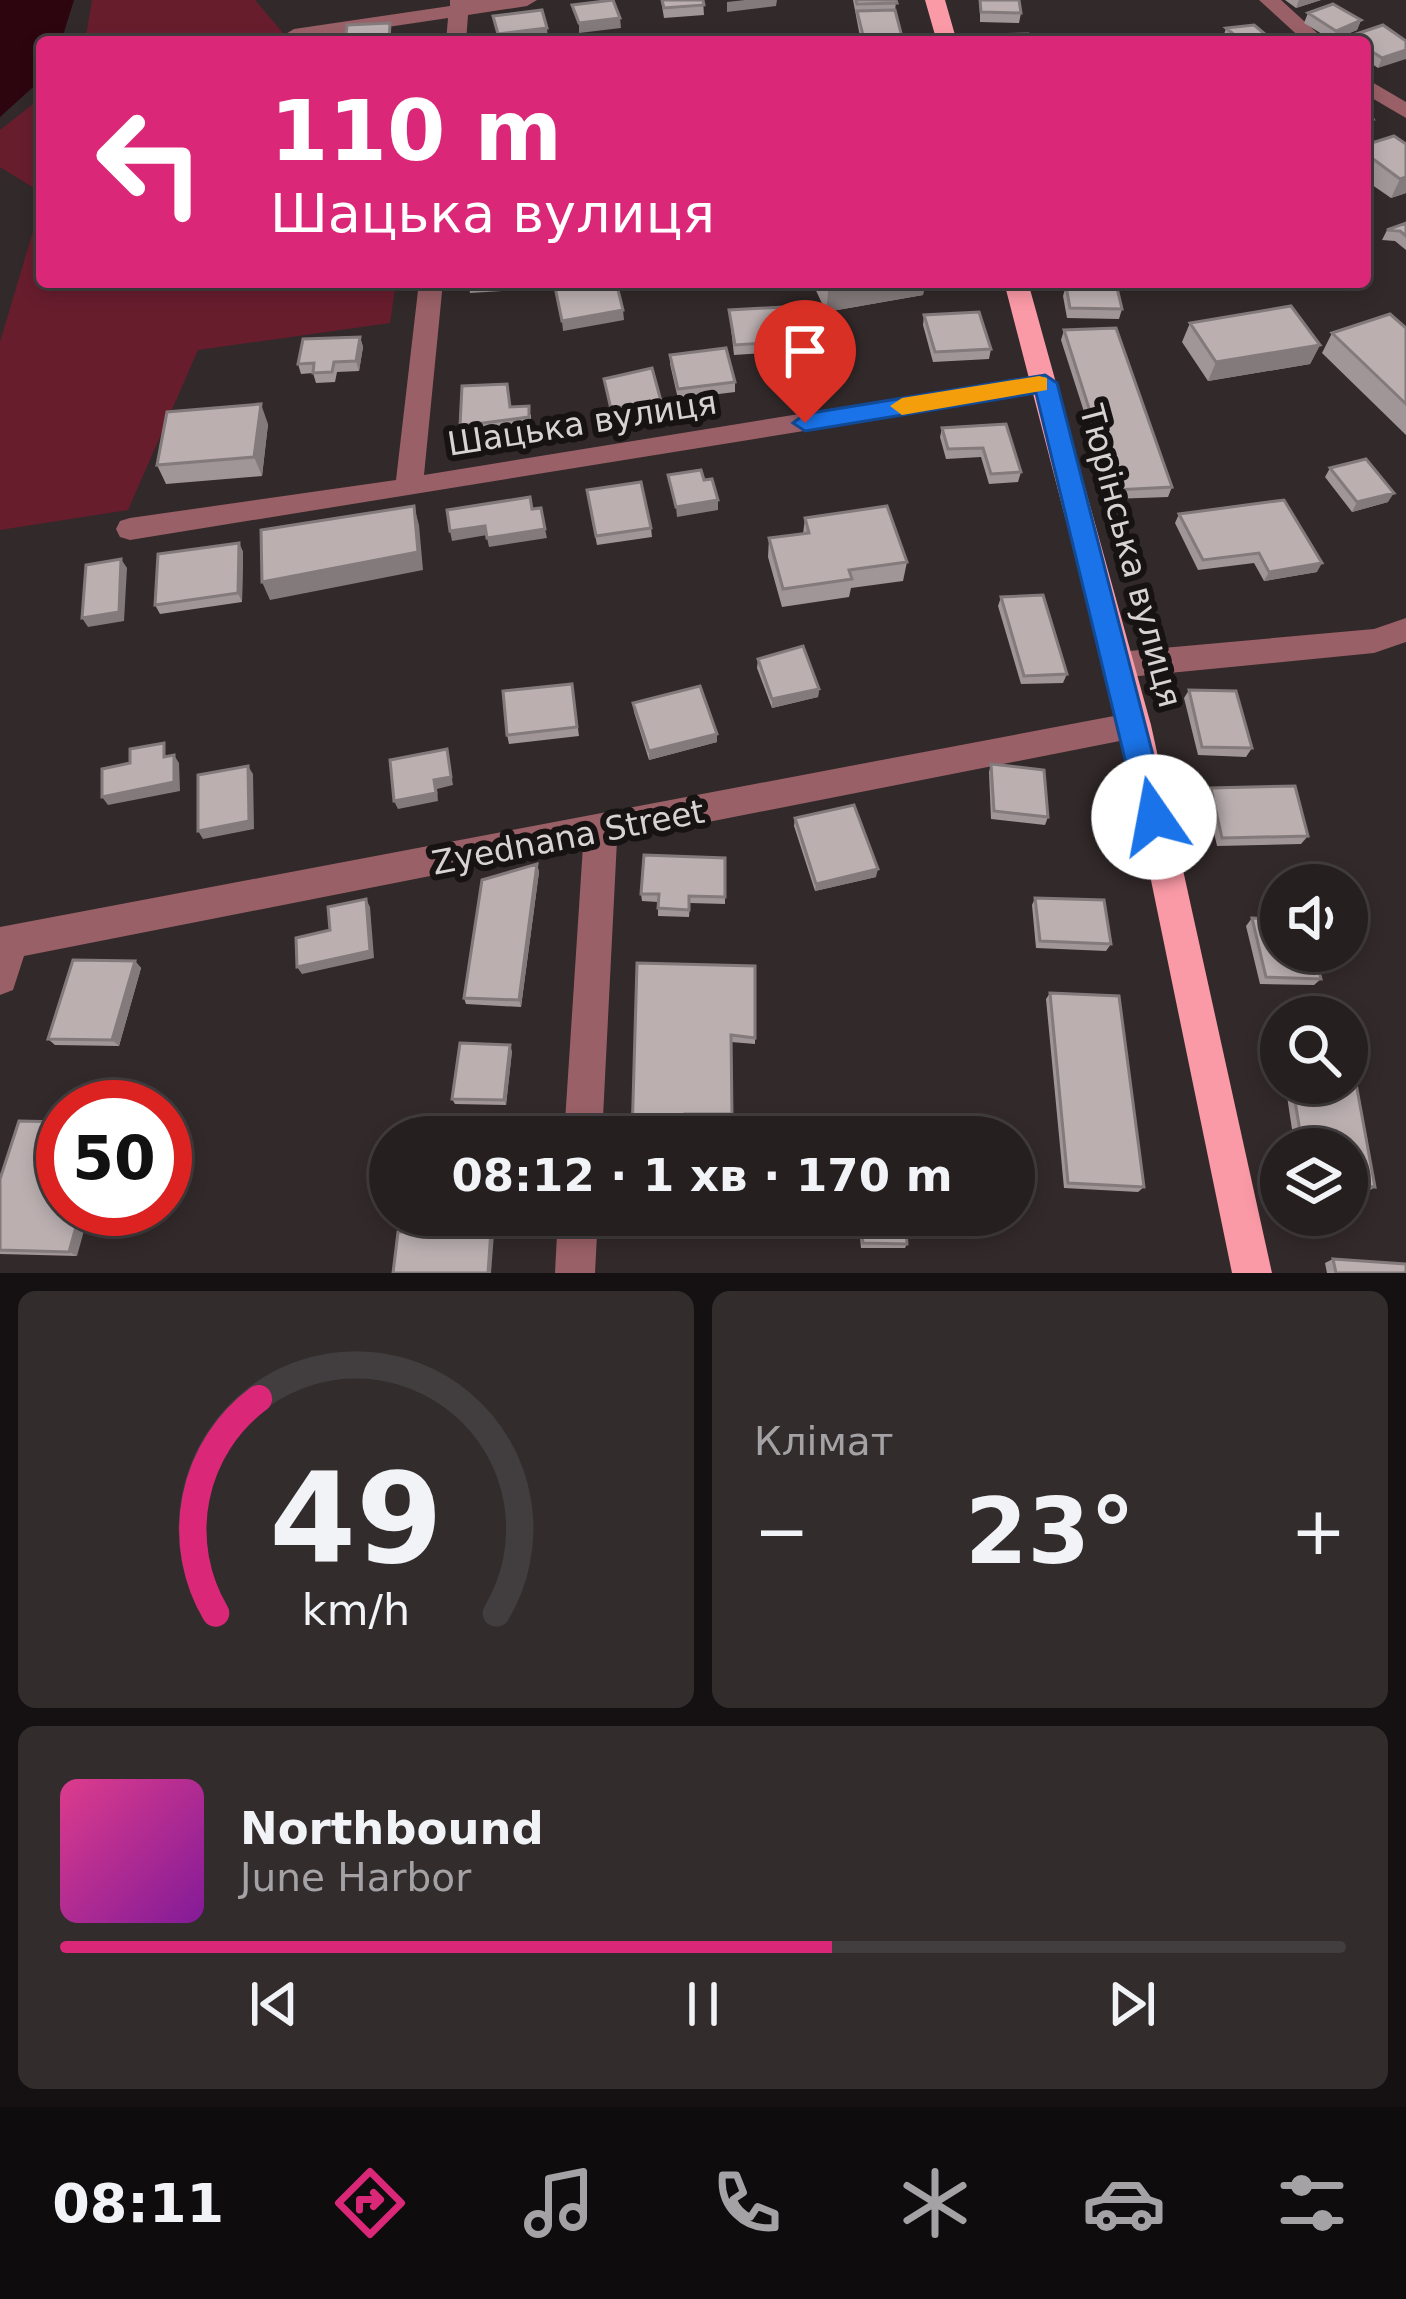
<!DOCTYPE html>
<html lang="uk">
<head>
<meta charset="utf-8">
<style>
	body { margin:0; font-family:"DejaVu Sans",sans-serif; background:#322c2d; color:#f1f3f6; height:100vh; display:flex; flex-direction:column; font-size:45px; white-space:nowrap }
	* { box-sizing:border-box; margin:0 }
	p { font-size:39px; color:#a4a2a5 }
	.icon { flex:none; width:66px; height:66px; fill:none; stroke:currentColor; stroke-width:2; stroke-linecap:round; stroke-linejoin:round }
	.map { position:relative; height:1273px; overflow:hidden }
	.panel { display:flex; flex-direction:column; gap:18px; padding:18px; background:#151112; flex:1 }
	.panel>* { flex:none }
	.top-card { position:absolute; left:36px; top:36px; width:1335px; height:252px; border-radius:12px; box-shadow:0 6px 18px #0003,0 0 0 3px #423d3e; background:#db2777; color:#fff; overflow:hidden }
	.buttons { position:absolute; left:1260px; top:864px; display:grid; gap:24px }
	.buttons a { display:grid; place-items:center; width:108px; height:108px; border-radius:50%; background:#261f20; box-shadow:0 6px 18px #0003,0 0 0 3px #423d3e; font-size:60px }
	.speed { position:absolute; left:36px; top:1080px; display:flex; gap:24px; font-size:60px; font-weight:700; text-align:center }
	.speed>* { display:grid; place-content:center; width:156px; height:156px; border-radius:50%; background:#261f20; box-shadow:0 6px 18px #0003,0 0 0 3px #423d3e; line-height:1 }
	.speed .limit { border:18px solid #d22; background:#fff; color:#111 }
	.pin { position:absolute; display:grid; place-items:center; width:102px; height:102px; color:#fff; margin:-123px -51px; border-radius:50% 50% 50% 0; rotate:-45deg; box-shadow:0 0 12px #0007 }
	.pin .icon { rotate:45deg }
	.me { position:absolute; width:132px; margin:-66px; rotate:348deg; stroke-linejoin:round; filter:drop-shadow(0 0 9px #0008) }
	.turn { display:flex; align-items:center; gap:42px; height:252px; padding:0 36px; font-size:54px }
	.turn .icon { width:156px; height:156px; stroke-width:2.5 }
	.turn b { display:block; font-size:84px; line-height:102px }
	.big { font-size:90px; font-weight:600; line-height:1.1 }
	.panel .widget { flex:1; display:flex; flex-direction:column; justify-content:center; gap:18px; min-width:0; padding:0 42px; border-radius:18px; background:#322c2d }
	.panel .dial { align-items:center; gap:0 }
	.dial svg { height:312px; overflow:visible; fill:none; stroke:#423d3e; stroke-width:7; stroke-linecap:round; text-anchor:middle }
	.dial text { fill:#f1f3f6; stroke:none }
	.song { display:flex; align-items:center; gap:36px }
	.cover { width:144px; height:144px; border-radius:18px; background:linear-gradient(135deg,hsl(330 70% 55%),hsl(290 70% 35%)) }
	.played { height:12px; border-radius:6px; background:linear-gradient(90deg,#db2777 60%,#423d3e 60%) }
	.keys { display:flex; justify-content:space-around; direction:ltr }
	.heat { display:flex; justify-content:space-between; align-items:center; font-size:66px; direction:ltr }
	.panel .tiles { flex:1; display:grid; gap:18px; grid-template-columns:1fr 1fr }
	.widget:last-child { grid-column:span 2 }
	.trip { position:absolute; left:369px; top:1116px; width:666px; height:120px; border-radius:60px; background:#261f20; box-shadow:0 6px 18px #0003,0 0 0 3px #423d3e; font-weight:600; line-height:120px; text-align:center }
	.tab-bar { display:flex; height:192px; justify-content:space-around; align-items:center; background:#0f0c0d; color:#a4a2a5 }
	.tab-bar .icon { width:84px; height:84px }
	.tab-bar .active { color:#db2777 }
	.tab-bar b { font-size:54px; color:#f1f3f6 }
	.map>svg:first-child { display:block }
	.green { fill:#681d2d }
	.water { fill:#2d050e }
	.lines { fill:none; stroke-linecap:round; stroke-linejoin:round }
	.minor { fill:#9a6067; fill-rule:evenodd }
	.major { fill:#fb9aa7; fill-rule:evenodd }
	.wall { fill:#a19697 }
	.shaded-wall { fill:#837a7b }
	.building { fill:#bbafb0; stroke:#837a7b; stroke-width:3 }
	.route { fill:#1a73e8; stroke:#114b97; stroke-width:3 }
	.slow { fill:#f59e0b }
	.labels { text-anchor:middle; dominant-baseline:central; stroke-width:12; stroke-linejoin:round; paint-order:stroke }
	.street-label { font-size:33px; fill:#d8d2d3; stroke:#171313 }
</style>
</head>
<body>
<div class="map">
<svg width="1406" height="1273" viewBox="0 0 1406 1273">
	<rect width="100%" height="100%" fill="#32292a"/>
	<path class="green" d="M92 0H255L284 34 282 42H85Z
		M42 97V193L0 167V130Z
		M42 201V282H396L390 323 198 350 128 510 0 530V342Z"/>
	<path class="water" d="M0 0H74L61 42H42V79L0 117Z"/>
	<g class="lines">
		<path class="minor" d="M450 0H537L527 6 468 15 466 42H446L448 18 294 41 284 35 294 29 450 6Z
			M1259 0H1281L1327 42H1305Z
			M1365 78 1406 102V118L1365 94Z
			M419 282H443L424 475 1045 374 1058 383 1045 392 130 540 120 537 116 529 120 521 130 518 396 480Z
			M1406 618V642L1374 653 1118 678 1107 674 1103 665 1107 656 1118 652 1374 629Z
			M1135 712 1146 716 1151 725 1146 734 1135 738 617 840 602 1137H564L583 846 24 956 13 990 0 995V927Z
			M558 1215H598L595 1273H555Z"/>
		<path class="major" d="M925 0H945L957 42H937Z
			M1004 282H1028L1151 725 1272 1273H1232L1119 725Z"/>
	</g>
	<path class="wall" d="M661 0H703L704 15 664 18Z
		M853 0H896L895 13 901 42H861Z
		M980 0 1021 13 1019 23 980 22Z
		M1285 0H1321L1296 8Z
		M1308 13 1361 20 1357 30 1332 40 1304 23Z
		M1226 28 1271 39 1270 42H1228L1223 38Z
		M1350 36 1406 41 1378 68 1365 59V42H1347Z
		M1365 106 1373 119 1369 129H1365Z
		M1406 144V193L1391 198 1365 180V145Z
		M1406 223V250L1395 241 1382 240 1387 230Z
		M460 282H517V290L470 293 469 287H461Z
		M812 282H925L923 295 826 312Z
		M1066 286 1122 309 1119 319 1067 318 1063 296Z
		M729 310 804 321 835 359 834 368 809 370 805 350 734 355Z
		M924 315 991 349 989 359 933 362 923 325Z
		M1190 323 1320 345 1310 364 1208 381 1182 342Z
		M1406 328V435L1322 353 1332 333Z
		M1064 330 1172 487 1168 497 1112 499 1061 340Z
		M360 337 363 347 359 371 337 372 335 382 316 383 313 373 301 374 298 364Z
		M670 355 735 382V392L678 399 670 364Z
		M510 407 531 415V426L462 436 460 426Z
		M268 424 262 476 166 484 157 465Z
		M1006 424 1021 472 1018 482 989 484 981 457 946 459 940 437 942 428Z
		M1330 468 1388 502 1352 512 1325 477Z
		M588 500 651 528 652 537 597 545Z
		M1179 514 1317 572 1264 581 1254 563 1198 570 1175 523Z
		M805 518 907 562 903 581 851 588 849 597 782 607 768 557 769 538 803 534Z
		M239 543 243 552 242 602 160 614 155 605Z
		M1001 597 1067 674 1063 683 1021 684 998 606Z
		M758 659 819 689 818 697 772 708 757 668Z
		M572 684 579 736 509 744 507 735Z
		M1189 690 1252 748 1246 757 1198 755 1184 698Z
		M633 703 717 742 649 760 634 712Z
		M991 764 1048 817 1045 825 991 819 989 772Z
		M1211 788 1308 836 1301 844 1217 846 1206 797Z
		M795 818 876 877 815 891 794 826Z
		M725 858V904L690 903 689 917 658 916V902L642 901 641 894Z
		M537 864 539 872 521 1007 466 1004 464 998Z
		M1035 898 1111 944 1106 951 1036 948 1032 905Z
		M1252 918 1321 979 1314 985 1260 984 1246 926Z
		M135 961 141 968 119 1046 55 1045 48 1039Z
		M755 966V1044L731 1042 732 1119 685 1120 632 1137Z
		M1050 993 1144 1187 1138 1192 1064 1188 1046 999Z
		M512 1051 506 1105 455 1104 452 1099Z
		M1285 1083H1347L1375 1187 1367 1192 1347 1190V1149H1295Z
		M0 1179 77 1256 0 1254Z
		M858 1215H905L907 1244 905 1248H861Z
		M1333 1259 1406 1273H1327L1325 1263Z"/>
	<path class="shaded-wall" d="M745 0H777L776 6 727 12V2Z
		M1299 0H1321L1296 8Z
		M620 18 621 28 579 33V23Z
		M1361 20 1357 30 1332 40 1336 31Z
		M547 28 548 38 499 42 498 34Z
		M1406 50V59L1378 68 1382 58Z
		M1406 177V193L1391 198 1400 179Z
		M835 282H925L923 295 826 312 829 283Z
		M623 310 624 320 563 331 562 321Z
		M360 337 363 347 359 371 356 361Z
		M1320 345 1310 364 1208 381 1216 362Z
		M661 401V411L612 418 611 409Z
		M261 404 268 424 262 476 254 457Z
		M1394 493 1388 502 1352 512 1357 502Z
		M718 500V510L677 517 676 507Z
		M414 506 419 525 423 570 270 600 262 582Z
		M485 526 487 535 452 541 450 531Z
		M545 529 547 538 489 547 487 538Z
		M239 543 243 552 242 602 238 593Z
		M121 559 127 568 124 621 88 627 82 618Z
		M1322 563 1317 572 1264 581 1269 572Z
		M819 689 818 697 772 708V699Z
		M717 734V742L649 760V751Z
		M447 749 453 785 437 789 438 801 398 809 394 801 434 780Z
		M174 755 179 763 180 791 108 805 102 797Z
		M248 766 253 774 254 829 203 839 198 831Z
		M537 864 539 872 521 1007 519 1000Z
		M878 869 876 877 815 891 816 884Z
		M366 899 370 907 374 958 302 974 297 967Z
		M135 961 141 968 119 1046 112 1040Z
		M510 1045 512 1051 506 1105 504 1100Z
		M81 1209H90L77 1256 69 1252Z
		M491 1230 494 1234 491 1273H488Z"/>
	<path class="building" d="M613 0 620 18 579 23 572 5Z
		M662 0H703L704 5 664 8Z
		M856 0H896L897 3 857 4Z
		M980 0H1019L1021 13 981 12Z
		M1333 4 1361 20 1336 31 1308 13Z
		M542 10 547 28 498 34 493 16Z
		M895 10 902 37 864 39 857 11Z
		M390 23 389 42H345L347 25Z
		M1254 25 1271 39 1257 42H1243L1226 28Z
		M1383 25 1406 41V50L1382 58 1365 47V42H1358L1350 36Z
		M1028 34 1031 42H989L987 35Z
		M1365 106 1373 119H1365Z
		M1394 136 1406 144V177L1400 179 1365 153V145Z
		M1406 223V236L1400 231 1387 230Z
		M580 282H616L623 310 562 321 555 287Z
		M1066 286 1117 288 1122 309 1070 308Z
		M800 306 804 321 825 319 835 359 810 361 806 340 735 345 729 310Z
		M1291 306 1320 345 1216 362 1190 323Z
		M979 312 991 349 935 352 924 315Z
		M1390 314 1406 328V404L1332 333Z
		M1116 328 1172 487 1115 490 1064 330Z
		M360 337 356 361 334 362 332 372 313 373 314 363 298 364 303 339Z
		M726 348 735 382 678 389 670 355Z
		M652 368 661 401 611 409 604 379Z
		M507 384 510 407 529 406V417L460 426 462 386Z
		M261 404 254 457 157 465 167 412Z
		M1006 424 1021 472 991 474 983 448 948 449 942 428Z
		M1366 459 1394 493 1357 502 1330 468Z
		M701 470 704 480 712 479 718 500 676 507 668 475Z
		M641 482 651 528 596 536 587 490Z
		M530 497 532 509 541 508 545 529 487 538 485 526 450 531 447 510Z
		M1284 500 1322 563 1269 572 1259 553 1203 560 1179 514Z
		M414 506 418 552 262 582 261 530Z
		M887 506 907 562 849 570 852 579 783 589 769 538 809 533 805 518Z
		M239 543 238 593 155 605 158 554Z
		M121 559 119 612 82 618 86 565Z
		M1043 595 1067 674 1024 676 1001 597Z
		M803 646 819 689 772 699 758 659Z
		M572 684 577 727 507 735 503 691Z
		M700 686 717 734 649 751 633 703Z
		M1189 690 1236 691 1252 748 1202 747Z
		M164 743V757L174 755V782L102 797V769L130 763V749Z
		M447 749 451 777 434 780 436 793 394 801 390 760Z
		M991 764 1044 770 1048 817 994 811Z
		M248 766 249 821 198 831V775Z
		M1295 786 1308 836 1222 838 1211 788Z
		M854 805 878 869 816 884 795 818Z
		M644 855 725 858V897L689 896V910L658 908 659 894H641Z
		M537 864 519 1000 464 998 482 880Z
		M1035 898 1104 900 1111 944 1040 941Z
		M366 899 370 951 297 967 296 938 330 930 328 907Z
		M1252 918 1281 919V951H1314L1321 979 1266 977Z
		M73 960 135 961 112 1040 48 1039Z
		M637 963 755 966V1038L731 1035 732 1114H685V1137H632Z
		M1050 993 1119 996 1144 1187 1068 1183Z
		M460 1043 510 1045 504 1100 452 1099Z
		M1347 1077 1355 1078 1375 1187 1347 1184V1149H1303L1292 1083H1347Z
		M19 1121 63 1122V1209H81L69 1252 0 1250V1179Z
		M818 1134 899 1136V1137H818Z
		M860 1215H905L907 1244 863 1243Z
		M491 1230 488 1273H393L398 1232Z
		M1333 1259 1406 1264V1273H1336Z"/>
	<path class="route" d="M1045 375 1057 383 1169 817 1165 826 1154 830 1144 826 1139 817 1036 393 805 431 793 423 805 414Z"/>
	<path class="slow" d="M1039 376 1047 378V390L902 415 890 406 902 398Z"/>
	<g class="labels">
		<g class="street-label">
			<text transform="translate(582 423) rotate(-9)">Шацька вулиця</text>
			<text transform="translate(1131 556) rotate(75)">Тюрінська вулиця</text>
			<text transform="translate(568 837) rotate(-11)">Zyednana Street</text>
		</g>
	</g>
</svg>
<div class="buttons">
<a><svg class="icon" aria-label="sound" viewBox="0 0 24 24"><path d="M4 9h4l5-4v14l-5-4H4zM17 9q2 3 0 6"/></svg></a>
<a><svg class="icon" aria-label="search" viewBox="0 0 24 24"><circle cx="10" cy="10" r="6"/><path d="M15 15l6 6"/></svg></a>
<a><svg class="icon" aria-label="layers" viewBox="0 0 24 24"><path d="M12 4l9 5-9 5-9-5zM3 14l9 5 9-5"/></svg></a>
</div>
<div class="speed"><div class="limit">50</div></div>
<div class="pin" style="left:805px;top:423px;background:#d93025"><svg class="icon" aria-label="arrive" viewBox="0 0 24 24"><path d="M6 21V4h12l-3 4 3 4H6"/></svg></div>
<svg class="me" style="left:1154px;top:817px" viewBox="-20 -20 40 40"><circle r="19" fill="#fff"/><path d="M0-13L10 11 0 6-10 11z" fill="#1a73e8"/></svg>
<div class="trip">08:12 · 1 хв · 170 m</div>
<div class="top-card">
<div class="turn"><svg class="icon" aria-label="left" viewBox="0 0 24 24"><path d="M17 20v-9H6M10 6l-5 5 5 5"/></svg><div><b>110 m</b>Шацька вулиця</div></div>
</div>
</div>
<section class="panel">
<div class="tiles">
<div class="widget dial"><svg viewBox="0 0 100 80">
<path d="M14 69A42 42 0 1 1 86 69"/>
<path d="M14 69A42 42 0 0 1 25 14" stroke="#db2777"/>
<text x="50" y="56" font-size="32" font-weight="700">49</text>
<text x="50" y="72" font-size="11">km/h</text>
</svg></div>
<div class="widget"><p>Клімат</p>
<div class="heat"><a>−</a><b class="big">23°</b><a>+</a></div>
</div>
<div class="widget">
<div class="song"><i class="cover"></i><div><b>Northbound</b><p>June Harbor</p></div></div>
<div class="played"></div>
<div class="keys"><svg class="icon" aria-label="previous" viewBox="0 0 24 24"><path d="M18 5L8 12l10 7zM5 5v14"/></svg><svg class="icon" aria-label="pause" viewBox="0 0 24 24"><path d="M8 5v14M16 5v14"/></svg><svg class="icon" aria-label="next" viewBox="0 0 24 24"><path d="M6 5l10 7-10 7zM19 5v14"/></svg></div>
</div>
</div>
</section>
<nav class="tab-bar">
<b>08:11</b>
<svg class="icon active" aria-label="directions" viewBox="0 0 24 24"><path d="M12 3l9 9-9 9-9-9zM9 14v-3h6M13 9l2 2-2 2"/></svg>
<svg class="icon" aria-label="music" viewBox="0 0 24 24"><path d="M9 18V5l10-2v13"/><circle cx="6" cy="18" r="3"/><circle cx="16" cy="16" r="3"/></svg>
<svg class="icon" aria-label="phone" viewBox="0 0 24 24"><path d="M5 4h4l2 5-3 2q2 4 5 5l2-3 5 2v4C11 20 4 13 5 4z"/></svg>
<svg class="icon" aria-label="climate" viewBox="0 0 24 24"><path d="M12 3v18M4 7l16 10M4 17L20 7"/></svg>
<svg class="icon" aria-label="car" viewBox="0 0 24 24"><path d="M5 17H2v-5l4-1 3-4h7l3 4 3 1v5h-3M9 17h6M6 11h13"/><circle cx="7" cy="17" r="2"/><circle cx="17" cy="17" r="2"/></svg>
<svg class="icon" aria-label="filters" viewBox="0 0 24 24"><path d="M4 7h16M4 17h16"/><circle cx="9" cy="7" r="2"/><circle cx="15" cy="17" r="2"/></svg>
</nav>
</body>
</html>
